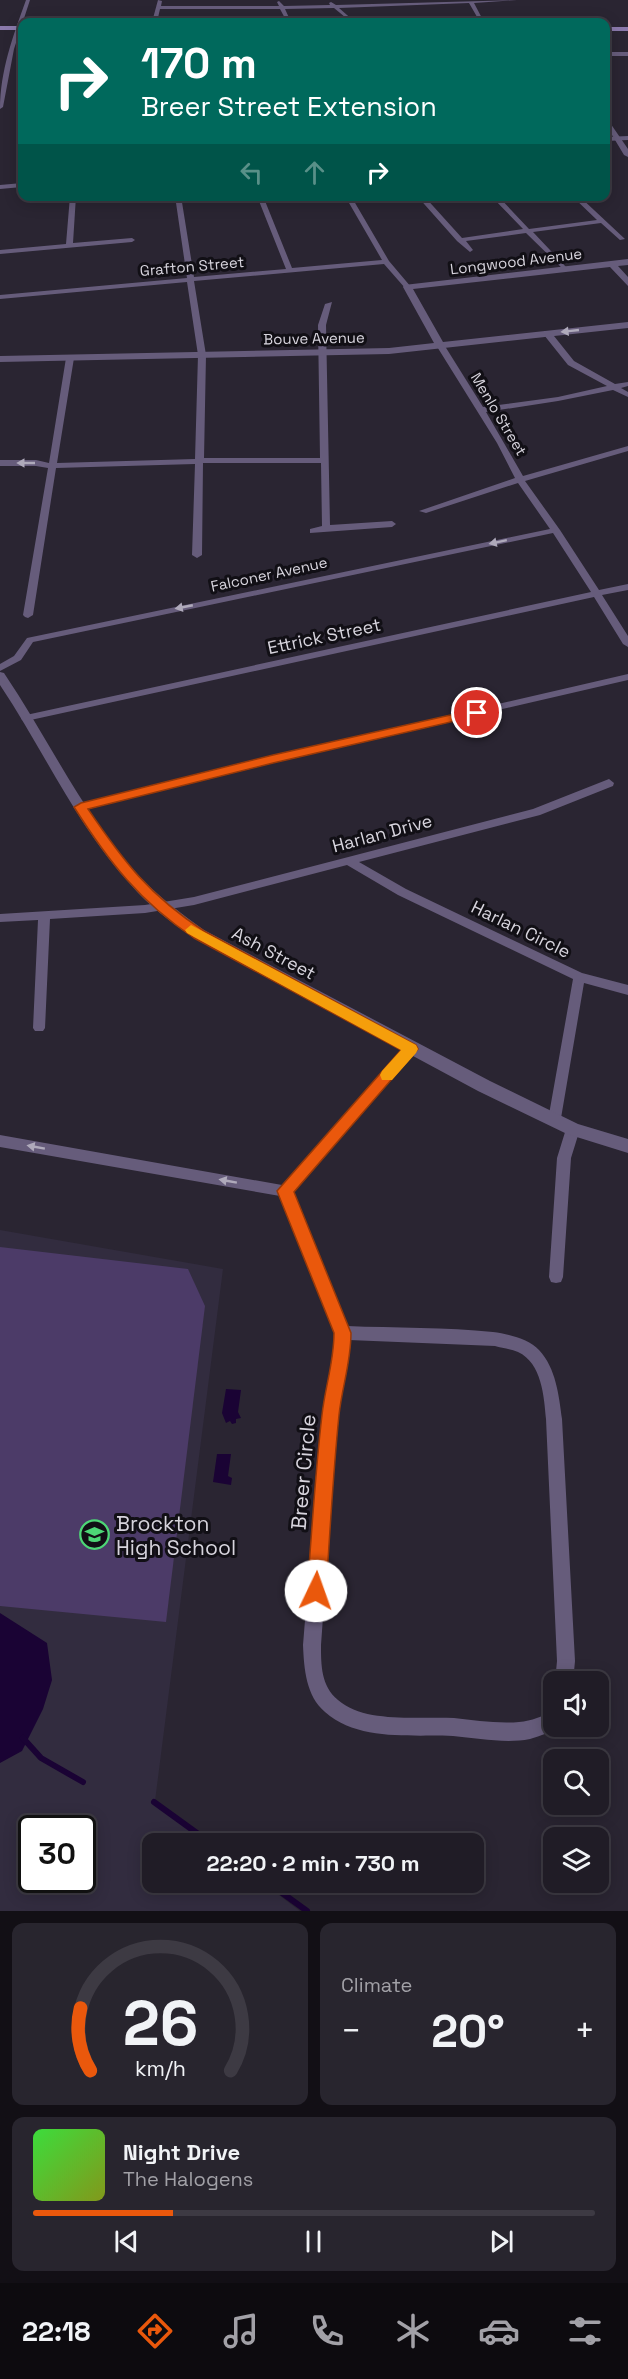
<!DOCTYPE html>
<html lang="en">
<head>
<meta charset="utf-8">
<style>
	body { margin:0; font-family:"Space Grotesk",sans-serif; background:#28252e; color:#f1f3f6; height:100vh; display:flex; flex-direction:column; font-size:22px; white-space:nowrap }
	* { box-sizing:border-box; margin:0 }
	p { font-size:20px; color:#a2a1a7 }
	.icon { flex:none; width:33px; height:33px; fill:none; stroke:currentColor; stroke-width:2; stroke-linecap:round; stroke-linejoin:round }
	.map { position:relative; height:1911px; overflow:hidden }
	.panel { display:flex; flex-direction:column; gap:12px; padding:12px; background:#120f15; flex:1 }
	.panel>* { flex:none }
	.guide { position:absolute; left:18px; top:18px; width:592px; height:183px; border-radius:12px; box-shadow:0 3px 15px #0003,0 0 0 2px #3d3a43; background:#00695c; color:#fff; overflow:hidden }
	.tools { position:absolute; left:543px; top:1671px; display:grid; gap:12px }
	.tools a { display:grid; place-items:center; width:66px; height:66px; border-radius:12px; background:#201c26; box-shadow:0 3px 15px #0003,0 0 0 2px #3d3a43; font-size:30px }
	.speed { position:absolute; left:18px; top:1815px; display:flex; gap:12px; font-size:30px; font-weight:700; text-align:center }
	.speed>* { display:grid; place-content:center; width:78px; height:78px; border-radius:50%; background:#201c26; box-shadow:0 3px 15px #0003,0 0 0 2px #3d3a43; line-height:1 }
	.speed .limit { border:3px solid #111; border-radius:9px; background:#fff; color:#111 }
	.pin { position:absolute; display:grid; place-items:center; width:51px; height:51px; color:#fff; margin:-26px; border:3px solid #fff; border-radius:50%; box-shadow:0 2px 6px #0007 }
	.me { position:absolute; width:66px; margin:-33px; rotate:3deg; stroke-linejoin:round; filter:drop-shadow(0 0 4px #0008) }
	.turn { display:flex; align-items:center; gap:21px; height:126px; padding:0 24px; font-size:27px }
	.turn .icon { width:78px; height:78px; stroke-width:2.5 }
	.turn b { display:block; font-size:42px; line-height:51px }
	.lanes { display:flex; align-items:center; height:57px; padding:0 24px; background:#0003; justify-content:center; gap:30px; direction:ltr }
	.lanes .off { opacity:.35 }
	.big { font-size:45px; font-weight:700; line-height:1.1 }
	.panel .widget { flex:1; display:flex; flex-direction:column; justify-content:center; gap:9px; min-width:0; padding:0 21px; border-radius:12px; background:#28252e }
	.panel .dial { align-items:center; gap:0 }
	.dial svg { height:156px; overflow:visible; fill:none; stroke:#3d3a43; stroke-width:7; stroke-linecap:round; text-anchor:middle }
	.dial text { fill:#f1f3f6; stroke:none }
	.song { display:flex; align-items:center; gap:18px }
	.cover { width:72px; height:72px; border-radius:9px; background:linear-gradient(135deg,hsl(120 70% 55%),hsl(70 70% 35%)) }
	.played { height:6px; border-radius:3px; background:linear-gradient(90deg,#ea580c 25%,#3d3a43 25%) }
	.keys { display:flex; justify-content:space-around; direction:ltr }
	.heat { display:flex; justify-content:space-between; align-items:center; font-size:33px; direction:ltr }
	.panel .tiles { flex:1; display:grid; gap:12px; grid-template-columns:1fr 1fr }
	.widget:last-child { grid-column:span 2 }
	.trip { position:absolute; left:142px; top:1833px; width:342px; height:60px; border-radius:12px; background:#201c26; box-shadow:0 3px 15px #0003,0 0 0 2px #3d3a43; font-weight:700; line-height:60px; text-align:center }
	.tabs { display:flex; height:96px; justify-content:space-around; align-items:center; background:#0d0b0f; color:#a2a1a7 }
	.tabs .icon { width:42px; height:42px }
	.tabs .current { color:#ea580c }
	.tabs b { font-size:27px; color:#f1f3f6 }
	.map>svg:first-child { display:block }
	.built { fill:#322c3f; fill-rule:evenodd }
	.green { fill:#4c3b68 }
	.water { fill:#1a0334 }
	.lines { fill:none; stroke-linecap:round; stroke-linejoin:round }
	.stream { stroke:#1a0334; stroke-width:6 }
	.minor { fill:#665c7b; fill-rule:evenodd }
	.tertiary { fill:#665c7b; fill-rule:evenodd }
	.secondary { fill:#8a79ab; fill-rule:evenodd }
	.oneway { fill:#afaabb }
	.route { fill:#ea580c; stroke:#983908; stroke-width:1.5 }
	.slow { fill:#f59e0b }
	.labels { text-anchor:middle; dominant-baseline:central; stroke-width:6; stroke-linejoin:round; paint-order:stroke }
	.far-street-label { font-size:15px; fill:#d7d4dd; stroke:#110f15 }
	.street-label { font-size:18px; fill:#d7d4dd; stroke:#110f15 }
	.near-street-label { font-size:21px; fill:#d7d4dd; stroke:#110f15 }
	.near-poi-label { font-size:21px; fill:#d7d4dd; stroke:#110f15; text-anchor:start }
</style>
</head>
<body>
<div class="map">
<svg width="628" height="1911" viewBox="0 0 628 1911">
	<rect width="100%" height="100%" fill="#2a2532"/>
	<path class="built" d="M0 1230 223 1269 155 1801 211 1843 153 1844V1882L263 1883 300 1911H0ZM32 1828H82V1880H32Z"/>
	<path class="green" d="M0 1247 188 1269 205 1306 166 1622 0 1606Z"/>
	<path class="water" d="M226 1389 241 1390 238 1412 241 1418 236 1419V1423L232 1424 230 1421 226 1423 222 1413Z
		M217 1454H231L228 1476 232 1478 231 1485 213 1482Z
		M0 1613 47 1643 52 1680 43 1709 22 1751 0 1763Z"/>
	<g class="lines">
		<path class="stream" d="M23 1738 41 1758 83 1782
			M154 1802 212 1844
			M267 1882 307 1911"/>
		<path class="minor" d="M26 0H30L14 49 3 107 0 109C0 71 13 36 26 0Z
			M158 0 162 1 161 6H279L277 2 279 1 284 6 330 5 329 3 331 2 336 5 517 0 474 3 484 22H480L469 3 339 8 355 22H351L334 8 285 9 291 22H287L280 9H160L157 22H152Z
			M606 52H628V56H606Z
			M628 136V140L606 141V137Z
			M22 183V187L0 189V185Z
			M70 196H76L73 243 132 238 135 240 132 242 0 254V250L66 244Z
			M175 196H181L194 277 286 269 257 196H263L292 268 382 260 345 196H351L389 261 411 287 405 288 384 264 194 281 206 355 204 458H320L318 325 325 304 332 302 326 325 330 525 392 521 396 524 392 527 310 533V529L322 526 321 463H203L202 555 197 558 192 555 195 464 56 468 33 615 28 618 25 617 23 615 48 468 36 466H0V460H36L49 463 66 358 70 356 74 358 57 463 195 459 198 355 187 282 0 299V295L187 278Z
			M417 196H424L462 238 523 229 491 196H498L529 229 597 220 572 196H579L625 239 620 240 601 223 533 232 566 267V269L564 270 526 233 466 241 473 250 470 252 457 241Z
			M544 331H550L574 361 615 384 628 382V386L621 388 628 392V397L613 390 558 401 486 412 523 476 628 446V451L525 481 560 530 599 590 628 584V590L602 595 628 636V647L623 644 594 597 26 721 22 720 21 718 22 716 26 715 591 592 553 533 38 641 33 642 21 660 0 671V664L14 656 27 638 550 529 518 483 426 513 419 511 515 478 497 443 436 345 437 343H443L483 407 558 397 607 386 568 365 544 335Z
			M628 674V680L273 762 81 811 76 807 81 803 273 756Z
			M609 779 614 783 613 786 540 815 359 862 406 889 582 973 628 985V995L584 983 560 1124 555 1125 550 1124 548 1120 573 979 398 895 347 865 194 905 145 913 50 919 45 1028 43 1031H35L33 1028 38 920 0 922V914L145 905 194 897 533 809Z
			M411 1044 415 1045 417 1049 415 1053 292 1192 347 1326C394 1328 447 1327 493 1332 509 1334 529 1339 539 1350 556 1368 559 1396 562 1419L575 1661 573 1682H555L557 1661 546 1419C544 1397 542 1363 518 1352 511 1349 502 1348 495 1346L349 1340 336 1436 321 1645C321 1665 321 1686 338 1700 365 1724 420 1716 454 1718 475 1720 497 1724 519 1722 532 1721 542 1716 554 1711V1726H560C550 1732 541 1736 530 1739 505 1744 478 1738 453 1736 412 1734 359 1742 325 1712 306 1696 304 1669 303 1645L320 1436 333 1359 335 1333 280 1196 0 1147V1135L282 1185 407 1045Z
			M573 1124 578 1125 580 1129 571 1158 563 1277 561 1282 556 1283 551 1282 549 1277 557 1158 566 1129 568 1125Z"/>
		<path class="tertiary" d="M606 117 628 149V157L624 155 606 125Z
			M628 259V265L618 266 628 277V286L610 267 413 289 443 342 628 322V328L389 354 0 362V356L389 348 434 343 403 287 404 285Z
			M0 672 4 673C50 741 85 819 141 878 160 898 182 914 204 930L490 1081 578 1124 628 1139V1153L567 1134 478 1091 194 938C171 922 149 906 131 885 77 826 44 751 0 685Z"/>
		<path class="secondary" d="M0 26H22V30H0Z
			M606 27H628V31H606Z"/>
	</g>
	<defs><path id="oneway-solid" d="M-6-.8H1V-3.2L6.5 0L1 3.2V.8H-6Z" transform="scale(1.5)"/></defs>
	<g class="oneway">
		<use href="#oneway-solid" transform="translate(570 331) rotate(174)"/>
		<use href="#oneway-solid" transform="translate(26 463) rotate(-180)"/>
		<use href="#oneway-solid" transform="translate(498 542) rotate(168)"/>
		<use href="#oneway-solid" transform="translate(184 607) rotate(169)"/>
		<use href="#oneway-solid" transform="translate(36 1147) rotate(-170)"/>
		<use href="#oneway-solid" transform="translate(228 1181) rotate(-170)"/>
	</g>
	<path class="route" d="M477 709 481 710V715L273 763 88 809C124 862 149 895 204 931L416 1045 418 1049 294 1192 351 1333C351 1362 342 1387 339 1415 333 1474 330 1532 326 1591L323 1597 316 1600 310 1597 307 1591C312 1532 315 1474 322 1415 325 1387 334 1362 334 1333L277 1191 401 1050 194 938C139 901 109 862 74 807L81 803 273 755Z"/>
	<path class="slow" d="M191 925 416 1045 418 1049 416 1053 392 1080H382L380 1075 382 1071 401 1050 187 933 185 930Z"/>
	<defs>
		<symbol id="school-ring" viewBox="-11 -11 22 22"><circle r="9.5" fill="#110f15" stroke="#4dd676" stroke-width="1.5"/><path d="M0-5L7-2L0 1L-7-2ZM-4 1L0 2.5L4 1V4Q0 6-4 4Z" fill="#4dd676"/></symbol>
	</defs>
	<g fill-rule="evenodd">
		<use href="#school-ring" x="78" y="1518" width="33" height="33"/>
	</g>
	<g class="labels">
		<g class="far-street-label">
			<text transform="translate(516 261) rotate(-7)">Longwood Avenue</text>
			<text transform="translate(192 266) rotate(-5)">Grafton Street</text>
			<text transform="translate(314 338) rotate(-1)">Bouve Avenue</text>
			<text transform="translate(499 414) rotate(59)">Menlo Street</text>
			<text transform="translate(269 574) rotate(-12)">Falconer Avenue</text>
		</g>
		<g class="street-label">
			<text transform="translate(324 636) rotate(-12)">Ettrick Street</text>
			<text transform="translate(382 833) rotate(-15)">Harlan Drive</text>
			<text transform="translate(521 929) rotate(26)">Harlan Circle</text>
			<text transform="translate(274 953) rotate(28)">Ash Street</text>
		</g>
		<g class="near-street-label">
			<text transform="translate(303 1472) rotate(-85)">Breer Circle</text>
		</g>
		<g class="near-poi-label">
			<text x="116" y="1523">Brockton<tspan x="116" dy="24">High School</tspan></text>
		</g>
	</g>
</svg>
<div class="tools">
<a><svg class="icon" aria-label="sound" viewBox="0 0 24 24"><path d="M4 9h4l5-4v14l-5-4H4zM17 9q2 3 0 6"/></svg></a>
<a><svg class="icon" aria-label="search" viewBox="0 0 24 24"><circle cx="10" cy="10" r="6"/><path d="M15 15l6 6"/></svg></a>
<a><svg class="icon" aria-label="layers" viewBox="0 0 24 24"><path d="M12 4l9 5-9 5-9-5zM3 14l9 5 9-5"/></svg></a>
</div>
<div class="speed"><div class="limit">30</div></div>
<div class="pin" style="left:477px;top:713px;background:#d93025"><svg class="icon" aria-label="arrive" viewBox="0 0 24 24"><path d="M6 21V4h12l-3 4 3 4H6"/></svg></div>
<svg class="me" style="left:316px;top:1591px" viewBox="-20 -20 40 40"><circle r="19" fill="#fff"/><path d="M0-13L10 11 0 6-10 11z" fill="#ea580c"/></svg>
<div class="trip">22:20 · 2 min · 730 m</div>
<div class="guide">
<div class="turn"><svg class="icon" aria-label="right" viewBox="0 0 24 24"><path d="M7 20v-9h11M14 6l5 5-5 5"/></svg><div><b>170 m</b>Breer Street Extension</div></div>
<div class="lanes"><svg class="icon off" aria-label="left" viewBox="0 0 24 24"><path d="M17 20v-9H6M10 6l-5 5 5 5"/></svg><svg class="icon off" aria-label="ahead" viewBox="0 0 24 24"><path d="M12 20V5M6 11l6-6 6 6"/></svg><svg class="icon" aria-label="right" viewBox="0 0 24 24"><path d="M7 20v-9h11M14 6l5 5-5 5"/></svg></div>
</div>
</div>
<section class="panel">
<div class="tiles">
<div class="widget dial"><svg viewBox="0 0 100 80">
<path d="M14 69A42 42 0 1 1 86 69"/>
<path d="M14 69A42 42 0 0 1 9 37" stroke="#ea580c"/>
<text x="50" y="56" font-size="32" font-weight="700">26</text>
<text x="50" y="72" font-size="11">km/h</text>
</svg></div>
<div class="widget"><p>Climate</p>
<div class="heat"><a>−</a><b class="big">20°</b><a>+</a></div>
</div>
<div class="widget">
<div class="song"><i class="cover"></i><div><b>Night Drive</b><p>The Halogens</p></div></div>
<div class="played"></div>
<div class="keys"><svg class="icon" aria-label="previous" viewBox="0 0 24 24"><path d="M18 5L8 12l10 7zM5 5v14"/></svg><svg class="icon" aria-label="pause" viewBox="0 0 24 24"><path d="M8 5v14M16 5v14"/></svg><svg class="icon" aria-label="next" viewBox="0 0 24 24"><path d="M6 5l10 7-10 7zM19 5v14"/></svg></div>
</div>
</div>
</section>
<nav class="tabs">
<b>22:18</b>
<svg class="icon current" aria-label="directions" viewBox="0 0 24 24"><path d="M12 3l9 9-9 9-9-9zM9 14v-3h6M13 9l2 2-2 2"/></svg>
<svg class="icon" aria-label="music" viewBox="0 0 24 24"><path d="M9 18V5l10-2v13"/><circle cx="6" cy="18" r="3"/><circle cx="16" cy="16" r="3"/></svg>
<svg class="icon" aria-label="phone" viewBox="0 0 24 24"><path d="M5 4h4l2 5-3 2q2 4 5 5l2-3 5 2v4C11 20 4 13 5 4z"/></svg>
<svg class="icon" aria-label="climate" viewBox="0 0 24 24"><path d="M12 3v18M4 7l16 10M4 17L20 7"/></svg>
<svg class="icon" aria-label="car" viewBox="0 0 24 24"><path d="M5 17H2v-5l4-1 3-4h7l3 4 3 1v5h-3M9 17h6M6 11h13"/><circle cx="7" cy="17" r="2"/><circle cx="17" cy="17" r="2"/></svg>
<svg class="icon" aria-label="filters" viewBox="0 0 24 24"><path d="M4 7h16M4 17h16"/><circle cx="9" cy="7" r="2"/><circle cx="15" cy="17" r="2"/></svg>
</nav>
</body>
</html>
